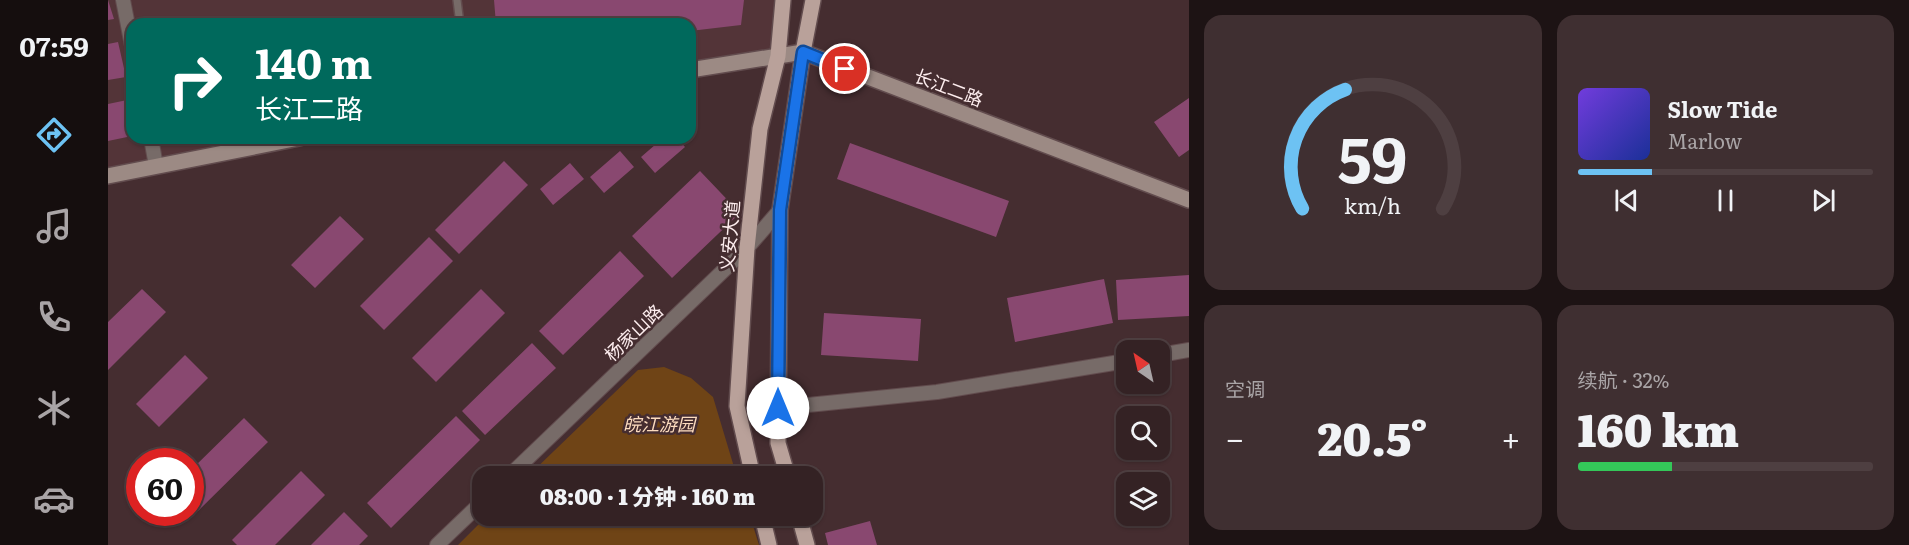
<!DOCTYPE html>
<html lang="zh">
<head>
<meta charset="utf-8">
<style>
	body { margin:0; font-family:Literata,"Noto Sans SC",serif; background:#3f2f31; color:#f1f3f6; height:100vh; display:flex; flex-direction:column; font-size:22px; white-space:nowrap }
	* { box-sizing:border-box; margin:0 }
	p { font-size:20px; color:#a9a4a6 }
	.icon { flex:none; width:33px; height:33px; fill:none; stroke:currentColor; stroke-width:2; stroke-linecap:round; stroke-linejoin:round }
	.map { position:relative; flex:1; overflow:hidden }
	.sheet { display:flex; flex-direction:column; gap:15px; padding:15px; background:#1d1314; width:720px }
	.sheet>* { flex:none }
	.hud { position:absolute; left:18px; top:18px; width:570px; height:126px; border-radius:18px; box-shadow:0 2px 4px #0004,0 0 0 2px #4e3f41; background:#00695c; color:#fff; overflow:hidden }
	.needle { width:39px; rotate:326deg }
	.buttons { position:absolute; left:1008px; top:340px; display:grid; gap:12px }
	.buttons a { display:grid; place-items:center; width:54px; height:54px; border-radius:12px; background:#342224; box-shadow:0 2px 4px #0004,0 0 0 2px #4e3f41; font-size:30px }
	.speed { position:absolute; left:18px; top:448px; display:flex; gap:12px; font-size:30px; font-weight:700; text-align:center }
	.speed>* { display:grid; place-content:center; width:78px; height:78px; border-radius:50%; background:#342224; box-shadow:0 2px 4px #0004,0 0 0 2px #4e3f41; line-height:1 }
	.speed .limit { border:9px solid #d22; background:#fff; color:#111 }
	.pin { position:absolute; display:grid; place-items:center; width:51px; height:51px; color:#fff; margin:-26px; border:3px solid #fff; border-radius:50%; box-shadow:0 2px 6px #0007 }
	.me { position:absolute; width:66px; margin:-33px; rotate:0deg; stroke-linejoin:round; filter:drop-shadow(0 0 4px #0008) }
	.turn { display:flex; align-items:center; gap:21px; height:126px; padding:0 30px; font-size:27px }
	.turn .icon { width:78px; height:78px; stroke-width:2.5 }
	.turn b { display:block; font-size:42px; line-height:51px }
	.big { font-size:45px; font-weight:800; line-height:1.1 }
	.sheet .card { flex:1; display:flex; flex-direction:column; justify-content:center; gap:9px; min-width:0; padding:0 21px; border-radius:18px; background:#3f2f31 }
	.sheet .dial { align-items:center; gap:0 }
	.dial svg { height:156px; overflow:visible; fill:none; stroke:#4e3f41; stroke-width:7; stroke-linecap:round; text-anchor:middle }
	.dial text { fill:#f1f3f6; stroke:none }
	.song { display:flex; align-items:center; gap:18px }
	.cover { width:72px; height:72px; border-radius:9px; background:linear-gradient(135deg,hsl(260 70% 55%),hsl(230 70% 35%)) }
	.played { height:6px; border-radius:3px; background:linear-gradient(90deg,#6dc2f3 25%,#4e3f41 25%) }
	.keys { display:flex; justify-content:space-around; direction:ltr }
	.heat { display:flex; justify-content:space-between; align-items:center; font-size:33px; direction:ltr }
	.charge { height:9px; border-radius:4px; background:linear-gradient(90deg,#34c759 32%,#4e3f41 0) }
	.sheet .tiles { flex:1; display:grid; gap:15px; grid-template-columns:repeat(2,1fr) }
	.trip { position:absolute; left:364px; top:466px; width:351px; height:60px; border-radius:18px; background:#342224; box-shadow:0 2px 4px #0004,0 0 0 2px #4e3f41; font-weight:800; line-height:60px; text-align:center }
	main { display:flex; flex:1; min-height:0 }
	.tab-bar { display:flex; flex-direction:column; width:108px; justify-content:space-around; align-items:center; background:#150e0e; color:#a9a4a6 }
	.tab-bar .icon { width:42px; height:42px }
	.tab-bar .selected { color:#6dc2f3 }
	.tab-bar b { font-size:27px; color:#f1f3f6 }
	.map>svg:first-child { display:block }
	.built { fill:#533438 }
	.green { fill:#6f4416 }
	.building { fill:#894870 }
	.lines { fill:none; stroke-linecap:round; stroke-linejoin:round }
	.service-casing { stroke:#624c4e; stroke-width:10 }
	.minor-casing { stroke:#624c4e; stroke-width:16 }
	.secondary-casing { stroke:#624c4e; stroke-width:18 }
	.primary-casing { stroke:#624c4e; stroke-width:18 }
	.service { stroke:#776b68; stroke-width:7 }
	.minor { stroke:#776b68; stroke-width:14 }
	.secondary { stroke:#9c8a84; stroke-width:15 }
	.primary { stroke:#b9a19a; stroke-width:15 }
	.route-casing { stroke:#114b97; stroke-width:15 }
	.route { stroke:#1a73e8; stroke-width:10 }
	.labels { text-anchor:middle; dominant-baseline:central; stroke-width:5; stroke-linejoin:round; paint-order:stroke }
	.street-label { font-size:18px; fill:#fdedee; stroke:#452d30 }
	.park-label { font-size:18px; font-style:italic; fill:#fcdbbe; stroke:#452d30 }
</style>
</head>
<body>
<main>
<nav class="tab-bar">
<b>07:59</b>
<svg class="icon selected" aria-label="directions" viewBox="0 0 24 24"><path d="M12 3l9 9-9 9-9-9zM9 14v-3h6M13 9l2 2-2 2"/></svg>
<svg class="icon" aria-label="music" viewBox="0 0 24 24"><path d="M9 18V5l10-2v13"/><circle cx="6" cy="18" r="3"/><circle cx="16" cy="16" r="3"/></svg>
<svg class="icon" aria-label="phone" viewBox="0 0 24 24"><path d="M5 4h4l2 5-3 2q2 4 5 5l2-3 5 2v4C11 20 4 13 5 4z"/></svg>
<svg class="icon" aria-label="climate" viewBox="0 0 24 24"><path d="M12 3v18M4 7l16 10M4 17L20 7"/></svg>
<svg class="icon" aria-label="car" viewBox="0 0 24 24"><path d="M5 17H2v-5l4-1 3-4h7l3 4 3 1v5h-3M9 17h6M6 11h13"/><circle cx="7" cy="17" r="2"/><circle cx="17" cy="17" r="2"/></svg>
</nav>
<div class="map">
<svg width="1081" height="545" viewBox="0 0 1081 545">
	<rect width="100%" height="100%" fill="#452d30"/>
	<path class="built" d="M0 0H675L670 56 582 73V24H24V138H239L0 183Z"/>
	<path class="green" d="M556 367 583 378 605 397 629 477H419L530 370Z
		M379 516H642L651 545H350Z"/>
	<path class="building" d="M0 0 6 19 0 20Z
		M386 0H636L633 25 582 31V24H388Z
		M10 42 18 77 0 80V44Z
		M1081 98V150L1071 157 1046 122Z
		M24 99V136L0 141V104Z
		M55 138H79V139L56 144Z
		M555 138H569L577 147 547 173 533 157Z
		M742 143 901 201 888 237 729 179Z
		M512 151 526 167 496 193 482 177Z
		M396 161 420 185 351 254 327 230Z
		M462 163 476 179 445 205 432 189Z
		M592 171 632 213 564 278 524 236Z
		M232 216 256 239 207 288 183 265Z
		M321 237 345 261 276 330 252 306Z
		M512 251 536 276 455 355 431 331Z
		M1081 275V316L1010 320 1008 280Z
		M996 279 1005 323 907 342 899 298Z
		M34 289 58 312 0 370V322Z
		M373 289 397 313 328 382 304 358Z
		M716 313 813 319 810 361 713 355Z
		M424 343 448 368 377 435 354 411Z
		M77 355 100 378 51 427 28 404Z
		M348 416 372 440 283 528 259 503Z
		M136 418 160 442 90 511 82 503V471Z
		M193 471 217 495 167 545H129L124 540Z
		M236 512 260 536 251 545H203Z
		M762 521 769 545H720L717 533Z"/>
	<g class="lines">
		<defs>
			<path id="service" d="M349 0 352 24"/>
			<path id="minor" d="M15 0 24 46
				M43 138 48 166
				M1052 355 1081 350
				M670 408 829 392 1018 361
				M400 477 639 248 672 210
				M329 545 375 501"/>
			<path id="secondary" d="M582 70 695 52 1081 200
				M0 176 191 138"/>
			<path id="primary" d="M645 477 629 406 639 248 652 129 670 56 675 0
				M680 477 670 443 672 210 695 52 705 0
				M654 516 661 545
				M691 516 699 545"/>
		</defs>
		<use href="#service" class="service-casing"/>
		<use href="#minor" class="minor-casing"/>
		<use href="#secondary" class="secondary-casing"/>
		<use href="#primary" class="primary-casing"/>
		<use href="#service" class="service"/>
		<use href="#minor" class="minor"/>
		<use href="#secondary" class="secondary"/>
		<use href="#primary" class="primary"/>
	</g>
	<g class="lines">
		<defs>
			<path id="route" d="M670 408 672 210 695 52 737 69"/>
		</defs>
		<use href="#route" class="route-casing"/>
		<use href="#route" class="route"/>
	</g>
	<g class="labels">
		<g class="street-label">
			<text transform="translate(841 87) rotate(21)">长江二路</text>
			<text transform="translate(621 236) rotate(-85)">义安大道</text>
			<text transform="translate(525 332) rotate(-44)">杨家山路</text>
		</g>
		<g class="park-label">
			<text x="551" y="423">皖江游园</text>
		</g>
	</g>
</svg>
<div class="buttons">
<a><svg class="needle" viewBox="-14 -14 28 28"><path d="M0-13l5 13h-10z" fill="#e53935"/><path d="M0 13l5-13h-10z" fill="#a9a4a6"/></svg></a>
<a><svg class="icon" aria-label="search" viewBox="0 0 24 24"><circle cx="10" cy="10" r="6"/><path d="M15 15l6 6"/></svg></a>
<a><svg class="icon" aria-label="layers" viewBox="0 0 24 24"><path d="M12 4l9 5-9 5-9-5zM3 14l9 5 9-5"/></svg></a>
</div>
<div class="speed"><div class="limit">60</div></div>
<div class="pin" style="left:737px;top:69px;background:#d93025"><svg class="icon" aria-label="arrive" viewBox="0 0 24 24"><path d="M6 21V4h12l-3 4 3 4H6"/></svg></div>
<svg class="me" style="left:670px;top:408px" viewBox="-20 -20 40 40"><circle r="19" fill="#fff"/><path d="M0-13L10 11 0 6-10 11z" fill="#1a73e8"/></svg>
<div class="trip">08:00 · 1 分钟 · 160 m</div>
<div class="hud">
<div class="turn"><svg class="icon" aria-label="right" viewBox="0 0 24 24"><path d="M7 20v-9h11M14 6l5 5-5 5"/></svg><div><b>140 m</b>长江二路</div></div>
</div>
</div>
<section class="sheet">
<div class="tiles">
<div class="card dial"><svg viewBox="0 0 100 80">
<path d="M14 69A42 42 0 1 1 86 69"/>
<path d="M14 69A42 42 0 0 1 36 8" stroke="#6dc2f3"/>
<text x="50" y="56" font-size="32" font-weight="700">59</text>
<text x="50" y="72" font-size="11">km/h</text>
</svg></div>
<div class="card">
<div class="song"><i class="cover"></i><div><b>Slow Tide</b><p>Marlow</p></div></div>
<div class="played"></div>
<div class="keys"><svg class="icon" aria-label="previous" viewBox="0 0 24 24"><path d="M18 5L8 12l10 7zM5 5v14"/></svg><svg class="icon" aria-label="pause" viewBox="0 0 24 24"><path d="M8 5v14M16 5v14"/></svg><svg class="icon" aria-label="next" viewBox="0 0 24 24"><path d="M6 5l10 7-10 7zM19 5v14"/></svg></div>
</div>
<div class="card"><p>空调</p>
<div class="heat"><a>−</a><b class="big">20.5°</b><a>+</a></div>
</div>
<div class="card"><p>续航 · 32%</p><b class="big">160 km</b><div class="charge"></div></div>
</div>
</section>
</main>
</body>
</html>
